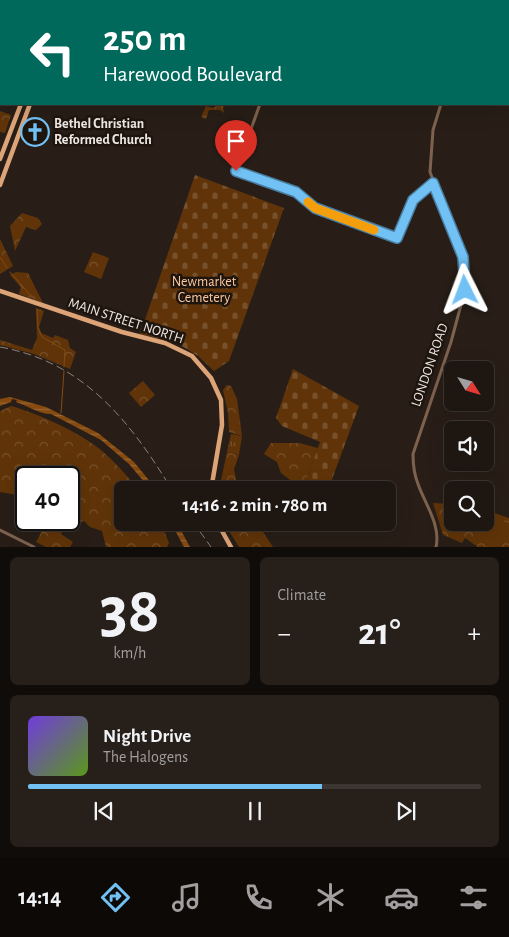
<!DOCTYPE html>
<html lang="en">
<head>
<meta charset="utf-8">
<style>
	body { margin:0; font-family:"Alegreya Sans",sans-serif; background:#261f1a; color:#f1f3f6; height:100vh; display:flex; flex-direction:column; font-size:19px; white-space:nowrap }
	* { box-sizing:border-box; margin:0 }
	p { font-size:16px; color:#a19f9f }
	.icon { flex:none; width:28px; height:28px; fill:none; stroke:currentColor; stroke-width:2; stroke-linecap:round; stroke-linejoin:round }
	.map { position:relative; height:547px; overflow:hidden }
	.details { display:flex; flex-direction:column; gap:10px; padding:10px; background:#100c09; flex:1 }
	.details>* { flex:none }
	.guide { position:absolute; left:0px; top:0px; width:510px; height:105px; box-shadow:0 5px 20px #0002,0 0 0 1px #3c3531; background:#00695c; color:#fff; overflow:hidden }
	.needle { width:32px; rotate:127deg }
	.fabs { position:absolute; left:444px; top:361px; display:grid; gap:10px }
	.fabs a { display:grid; place-items:center; width:50px; height:50px; border-radius:8px; background:#1e1611; box-shadow:0 5px 20px #0002,0 0 0 1px #3c3531; font-size:25px }
	.speed { position:absolute; left:15px; top:466px; display:flex; gap:10px; font-size:25px; font-weight:700; text-align:center }
	.speed>* { display:grid; place-content:center; width:65px; height:65px; border-radius:50%; background:#1e1611; box-shadow:0 5px 20px #0002,0 0 0 1px #3c3531; line-height:1 }
	.speed .limit { border:2px solid #111; border-radius:8px; background:#fff; color:#111 }
	.pin { position:absolute; display:grid; place-items:center; width:42px; height:42px; color:#fff; margin:-51px -21px; border-radius:50% 50% 50% 0; rotate:-45deg; box-shadow:0 0 5px #0007 }
	.pin .icon { rotate:45deg }
	.me { position:absolute; width:55px; margin:-28px; rotate:357deg; stroke-linejoin:round; filter:drop-shadow(0 0 4px #0008) }
	.turn { display:flex; align-items:center; gap:18px; height:105px; padding:0 20px; font-size:22px }
	.turn .icon { width:65px; height:65px; stroke-width:2.5 }
	.turn b { display:block; font-size:35px; line-height:42px }
	.big { font-size:38px; font-weight:700; line-height:1.1 }
	.details .tile { flex:1; display:flex; flex-direction:column; justify-content:center; gap:8px; min-width:0; padding:0 18px; border-radius:8px; background:#261f1a }
	.details .dial { align-items:center; gap:0 }
	.dial b { font-size:65px; line-height:1 }
	.song { display:flex; align-items:center; gap:15px }
	.cover { width:60px; height:60px; border-radius:8px; background:linear-gradient(135deg,hsl(260 70% 55%),hsl(90 70% 35%)) }
	.played { height:5px; border-radius:2px; background:linear-gradient(90deg,#71c1f5 65%,#3c3531 65%) }
	.keys { display:flex; justify-content:space-around; direction:ltr }
	.heat { display:flex; justify-content:space-between; align-items:center; font-size:28px; direction:ltr }
	.details .tiles { flex:1; display:grid; gap:10px; grid-template-columns:1fr 1fr }
	.tile:last-child { grid-column:span 2 }
	.trip { position:absolute; left:114px; top:481px; width:282px; height:50px; border-radius:8px; background:#1e1611; box-shadow:0 5px 20px #0002,0 0 0 1px #3c3531; font-weight:700; line-height:50px; text-align:center }
	.tab-bar { display:flex; height:80px; justify-content:space-around; align-items:center; background:#0c0907; color:#a19f9f }
	.tab-bar .icon { width:35px; height:35px }
	.tab-bar .selected { color:#71c1f5 }
	.tab-bar b { font-size:22px; color:#f1f3f6 }
	.map>svg:first-child { display:block }
	.grass { fill:url(#grass-tufts) }
	.forest { fill:url(#forest-crowns) }
	.cemetery { fill:url(#cemetery-stones) }
	.pitch { fill:#603408 }
	.water { fill:url(#water-rules) }
	.lines { fill:none; stroke-linecap:round; stroke-linejoin:round }
	.stream { stroke:#864a0f; stroke-width:1 }
	.minor { stroke:#7e624e; stroke-width:3 }
	.major { stroke:#dda478; stroke-width:4.5 }
	.rail { stroke:#8a827c; stroke-width:1; stroke-dasharray:8 4; stroke-linecap:butt }
	.route-casing { stroke:#497d9f; stroke-width:12 }
	.route { stroke:#71c1f5; stroke-width:9 }
	.slow { stroke:#f59e0b; stroke-width:9 }
	.labels { text-anchor:middle; dominant-baseline:central; stroke-width:5; stroke-linejoin:round; paint-order:stroke }
	.poi-label { font-size:14px; font-weight:bold; fill:#eee7e2; stroke:#1e150e; text-anchor:start }
	.park-label { font-size:14px; fill:#ffc9a1; stroke:#1e150e }
	.street-label { font-size:14px; fill:#eee7e2; stroke:#1e150e }
</style>
</head>
<body>
<div class="map">
<svg width="509" height="547" viewBox="0 0 509 547">
	<defs>
		<pattern id="grass-tufts" width="24" height="20" patternUnits="userSpaceOnUse" patternTransform="scale(1.25)"><rect width="24" height="20" fill="#603408"/><path d="M3 7l-1-3M5 7V3M7 7l1-3M15 17l-1-3M17 17v-4M19 17l1-3" fill="none" stroke="#77512c"/></pattern>
		<pattern id="forest-crowns" width="20" height="18" patternUnits="userSpaceOnUse" patternTransform="scale(1.25)"><rect width="20" height="18" fill="#603408"/><path d="M2 6a3 3 0 1 1 6 0M12 15a3 3 0 1 1 6 0" fill="none" stroke="#77512c"/></pattern>
		<pattern id="cemetery-stones" width="16" height="16" patternUnits="userSpaceOnUse" patternTransform="scale(1.25)"><rect width="16" height="16" fill="#603408"/><path d="M2 7V4a2 2 0 0 1 4 0v3zM10 15v-3a2 2 0 0 1 4 0v3z" fill="#77512c"/></pattern>
		<pattern id="water-rules" width="6" height="5" patternUnits="userSpaceOnUse" patternTransform="scale(1.25)"><rect width="6" height="5" fill="#864a0f"/><path d="M0 2.5h6" fill="none" stroke="#976432"/></pattern>
	</defs>
	<rect width="100%" height="100%" fill="#281e17"/>
	<path class="grass" d="M231 434 242 436 239 455 227 452Z"/>
	<path class="forest" d="M220 104H229L223 107 224 113 220 110H209L206 119 201 117 206 106 213 108Z
		M0 111 11 115 5 133 0 132Z
		M22 213 38 218 42 224 36 230 26 227 15 251 10 226Z
		M0 239 13 266 0 274Z
		M93 252 109 258 101 279 84 272Z
		M16 272 28 273 43 303 19 294 21 287 10 275Z
		M36 308 44 311 39 327 41 333 53 338 55 335 68 340 70 348 76 352 70 369 34 354 0 345V340L32 350 37 338Z
		M143 381 155 395 141 407 129 393Z
		M227 385 231 386 237 399 242 436 229 432 228 413 223 390Z
		M11 406C39 414 79 432 101 450 115 462 127 476 139 490H122V522L161 523 169 543 167 547H106L102 531 90 527 84 521 63 528 61 534 73 542 70 547H46L36 542 48 520H69V478H26V500L17 495 0 492V411Z
		M271 443H299L318 448 303 490 281 473 277 462 264 454Z
		M227 452 239 455 234 469 238 490H219Z
		M433 503 452 504V522H485V510L509 518V547H478L465 538 462 543 443 535Z
		M224 523H257L273 547H239Z"/>
	<path class="cemetery" d="M195 175 284 208 229 361 214 371 198 356 177 343 140 334Z
		M293 369 359 406 328 490H303L320 442 282 426 276 418Z"/>
	<path class="pitch" d="M485 514 509 524V531L500 547C486 547 478 541 472 528L474 523 485 522Z"/>
	<path class="water" d="M10 397 46 407 98 433 134 462 157 490H151L129 464 101 440 51 414C39 414 28 406 16 402L17 400 12 399 11 402 0 406V399Z
		M171 523H177L190 547H184Z"/>
	<g class="lines">
		<path class="stream" d="M0 257 7 268
			M10 272 32 297
			M37 309 38 328 42 337 65 350 64 367
			M61 413 64 371"/>
		<path class="minor" d="M186 0 187 1
			M477 1V0
			M260 104 236 171 296 192 315 208 397 238 413 200 433 183
			M0 530 34 547
			M436 547C441 525 425 504 418 484 414 474 413 464 413 454L451 342 465 290 463 257 430 172 433 130 441 104"/>
		<path class="major" d="M58 1V0
			M65 1 66 0
			M0 84H1
			M0 159 21 104
			M0 185 30 104
			M0 291 122 332 165 343 192 356 211 378 221 400 222 425 211 490
			M217 522 231 547"/>
		<path class="rail" d="M0 347C84 362 130 421 172 490
			M193 522 211 547"/>
	</g>
	<g class="lines">
		<defs>
			<path id="route" d="M236 171 296 192 315 208 397 238 413 200 433 183 463 257 465 290"/>
		</defs>
		<use href="#route" class="route-casing"/>
		<use href="#route" class="route"/>
		<path class="slow" d="M308 202 315 208 374 230"/>
	</g>
	<defs>
		<symbol id="church-ring" viewBox="-11 -11 22 22"><circle r="9.5" fill="#1e150e" stroke="#71c1f5" stroke-width="1.5"/><path d="M-1.2-6h2.4v3.5h3.3v2.4h-3.3V6h-2.4V-.1h-3.3v-2.4h3.3Z" fill="#71c1f5"/></symbol>
	</defs>
	<g fill-rule="evenodd">
		<use href="#church-ring" x="19" y="116" width="32" height="32"/>
	</g>
	<g class="labels">
		<g class="poi-label">
			<text x="54" y="124">Bethel Christian<tspan x="54" dy="16">Reformed Church</tspan></text>
		</g>
		<g class="park-label">
			<text x="204" y="282">Newmarket<tspan x="204" dy="16">Cemetery</tspan></text>
		</g>
		<g class="street-label">
			<text transform="translate(126 321) rotate(18)">MAIN STREET NORTH</text>
			<text transform="translate(430 365) rotate(-71)">LONDON ROAD</text>
		</g>
	</g>
</svg>
<div class="fabs">
<a><svg class="needle" viewBox="-14 -14 28 28"><path d="M0-13l5 13h-10z" fill="#e53935"/><path d="M0 13l5-13h-10z" fill="#a19f9f"/></svg></a>
<a><svg class="icon" aria-label="sound" viewBox="0 0 24 24"><path d="M4 9h4l5-4v14l-5-4H4zM17 9q2 3 0 6"/></svg></a>
<a><svg class="icon" aria-label="search" viewBox="0 0 24 24"><circle cx="10" cy="10" r="6"/><path d="M15 15l6 6"/></svg></a>
</div>
<div class="speed"><div class="limit">40</div></div>
<div class="pin" style="left:236px;top:171px;background:#d93025"><svg class="icon" aria-label="arrive" viewBox="0 0 24 24"><path d="M6 21V4h12l-3 4 3 4H6"/></svg></div>
<svg class="me" style="left:465px;top:290px" viewBox="-20 -20 40 40"><path d="M0-17L14 15 0 8-14 15z" fill="#71c1f5" stroke="#fff" stroke-width="4"/></svg>
<div class="trip">14:16 · 2 min · 780 m</div>
<div class="guide">
<div class="turn"><svg class="icon" aria-label="left" viewBox="0 0 24 24"><path d="M17 20v-9H6M10 6l-5 5 5 5"/></svg><div><b>250 m</b>Harewood Boulevard</div></div>
</div>
</div>
<section class="details">
<div class="tiles">
<div class="tile dial"><b>38</b><p>km/h</p></div>
<div class="tile"><p>Climate</p>
<div class="heat"><a>−</a><b class="big">21°</b><a>+</a></div>
</div>
<div class="tile">
<div class="song"><i class="cover"></i><div><b>Night Drive</b><p>The Halogens</p></div></div>
<div class="played"></div>
<div class="keys"><svg class="icon" aria-label="previous" viewBox="0 0 24 24"><path d="M18 5L8 12l10 7zM5 5v14"/></svg><svg class="icon" aria-label="pause" viewBox="0 0 24 24"><path d="M8 5v14M16 5v14"/></svg><svg class="icon" aria-label="next" viewBox="0 0 24 24"><path d="M6 5l10 7-10 7zM19 5v14"/></svg></div>
</div>
</div>
</section>
<nav class="tab-bar">
<b>14:14</b>
<svg class="icon selected" aria-label="directions" viewBox="0 0 24 24"><path d="M12 3l9 9-9 9-9-9zM9 14v-3h6M13 9l2 2-2 2"/></svg>
<svg class="icon" aria-label="music" viewBox="0 0 24 24"><path d="M9 18V5l10-2v13"/><circle cx="6" cy="18" r="3"/><circle cx="16" cy="16" r="3"/></svg>
<svg class="icon" aria-label="phone" viewBox="0 0 24 24"><path d="M5 4h4l2 5-3 2q2 4 5 5l2-3 5 2v4C11 20 4 13 5 4z"/></svg>
<svg class="icon" aria-label="climate" viewBox="0 0 24 24"><path d="M12 3v18M4 7l16 10M4 17L20 7"/></svg>
<svg class="icon" aria-label="car" viewBox="0 0 24 24"><path d="M5 17H2v-5l4-1 3-4h7l3 4 3 1v5h-3M9 17h6M6 11h13"/><circle cx="7" cy="17" r="2"/><circle cx="17" cy="17" r="2"/></svg>
<svg class="icon" aria-label="filters" viewBox="0 0 24 24"><path d="M4 7h16M4 17h16"/><circle cx="9" cy="7" r="2"/><circle cx="15" cy="17" r="2"/></svg>
</nav>
</body>
</html>
